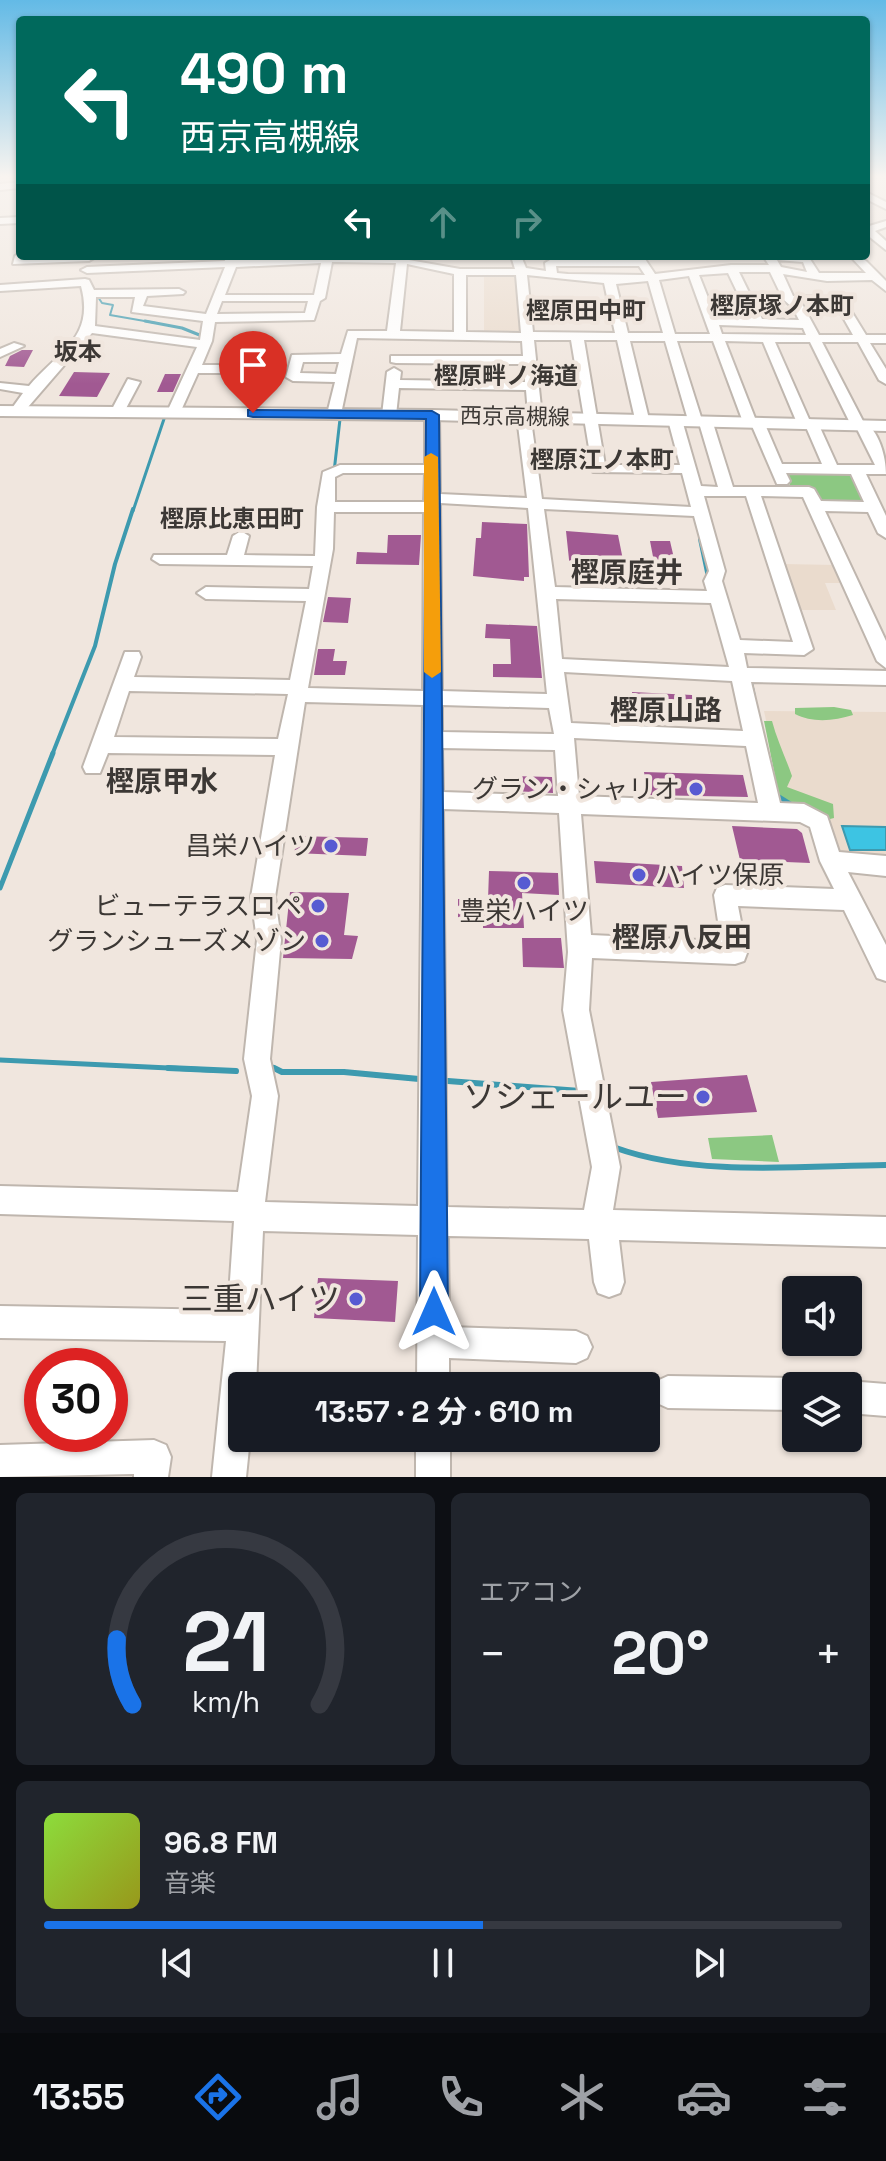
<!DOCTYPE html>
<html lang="ja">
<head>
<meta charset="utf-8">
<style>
	body { margin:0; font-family:"Space Grotesk","Noto Sans JP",sans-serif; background:#20242c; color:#f1f3f6; height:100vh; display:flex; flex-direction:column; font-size:30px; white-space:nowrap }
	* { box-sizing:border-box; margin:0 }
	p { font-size:26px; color:#9ea1a6 }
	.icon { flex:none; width:44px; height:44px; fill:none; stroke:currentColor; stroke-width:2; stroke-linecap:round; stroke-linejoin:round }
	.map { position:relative; height:1477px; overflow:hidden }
	.panel { display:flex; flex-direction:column; gap:16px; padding:16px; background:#0d0f14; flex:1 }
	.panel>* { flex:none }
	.hud { position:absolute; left:16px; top:16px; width:854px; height:244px; border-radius:8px; box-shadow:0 2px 6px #0004; background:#00695c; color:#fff; overflow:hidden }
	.buttons { position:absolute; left:782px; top:1276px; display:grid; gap:16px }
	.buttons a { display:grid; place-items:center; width:80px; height:80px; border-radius:8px; background:#171b24; box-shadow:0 2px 6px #0004; font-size:40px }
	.speed { position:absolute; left:24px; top:1348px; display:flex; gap:16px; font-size:40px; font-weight:700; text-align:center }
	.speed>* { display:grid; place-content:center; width:104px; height:104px; border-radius:50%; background:#171b24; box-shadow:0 2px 6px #0004; line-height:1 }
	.speed .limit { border:12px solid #d22; background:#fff; color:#111 }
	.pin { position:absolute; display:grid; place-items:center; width:68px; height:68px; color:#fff; margin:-82px -34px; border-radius:50% 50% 50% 0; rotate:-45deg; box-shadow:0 0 8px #0007 }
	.pin .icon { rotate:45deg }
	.me { position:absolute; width:88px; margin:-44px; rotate:0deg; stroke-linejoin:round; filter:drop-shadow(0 0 6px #0008) }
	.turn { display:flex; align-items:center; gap:28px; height:168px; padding:0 32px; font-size:36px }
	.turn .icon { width:104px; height:104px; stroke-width:2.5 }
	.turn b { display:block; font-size:56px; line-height:68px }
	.lanes { display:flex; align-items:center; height:76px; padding:0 32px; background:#0003; justify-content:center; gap:40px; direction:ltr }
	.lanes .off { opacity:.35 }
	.big { font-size:60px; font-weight:700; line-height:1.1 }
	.panel .widget { flex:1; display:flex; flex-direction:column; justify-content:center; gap:12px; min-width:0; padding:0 28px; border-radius:12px; background:#20242c }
	.panel .dial { align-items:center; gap:0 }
	.dial svg { height:208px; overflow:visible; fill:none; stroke:#363941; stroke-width:7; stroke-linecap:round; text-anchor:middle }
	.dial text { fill:#f1f3f6; stroke:none }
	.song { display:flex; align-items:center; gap:24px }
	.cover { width:96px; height:96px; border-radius:12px; background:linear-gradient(135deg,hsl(90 70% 55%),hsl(60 70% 35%)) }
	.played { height:8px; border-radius:4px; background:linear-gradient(90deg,#1a73e8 55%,#363941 55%) }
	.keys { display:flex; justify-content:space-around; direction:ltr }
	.heat { display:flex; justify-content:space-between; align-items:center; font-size:44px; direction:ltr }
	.panel .tiles { flex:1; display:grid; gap:16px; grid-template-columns:1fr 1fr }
	.widget:last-child { grid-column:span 2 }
	.trip { position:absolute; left:228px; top:1372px; width:432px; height:80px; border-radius:8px; background:#171b24; box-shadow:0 2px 6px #0004; font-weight:700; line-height:80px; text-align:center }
	.tabs { display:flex; height:128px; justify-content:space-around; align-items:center; background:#090b0e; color:#9ea1a6 }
	.tabs .icon { width:56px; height:56px }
	.tabs .selected { color:#1a73e8 }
	.tabs b { font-size:36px; color:#f1f3f6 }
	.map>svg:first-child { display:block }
	.built { fill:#eadbcd }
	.green { fill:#8cc882 }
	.water { fill:#3dc4e3; stroke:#3d9aaf; stroke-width:2 }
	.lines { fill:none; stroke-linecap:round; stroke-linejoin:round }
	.stream-far4 { stroke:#3d9aaf; stroke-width:2 }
	.stream-far3 { stroke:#3d9aaf; stroke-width:3 }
	.stream-far2 { stroke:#3d9aaf; stroke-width:4 }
	.stream-far1 { stroke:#3d9aaf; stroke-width:5 }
	.stream { stroke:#3d9aaf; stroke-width:6 }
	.building { fill:#a15992 }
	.minor-casing { stroke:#bfb6ae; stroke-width:4 }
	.major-casing { stroke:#bfb6ae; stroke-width:4 }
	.minor { fill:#fff; fill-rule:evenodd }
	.major { fill:#fff; fill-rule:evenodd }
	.route { fill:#1a73e8; stroke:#114b97; stroke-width:2 }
	.slow { fill:#f59e0b }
	.poi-dot { fill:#575bd2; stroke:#f0e6de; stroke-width:3 }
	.labels { text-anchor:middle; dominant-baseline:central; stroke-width:8; stroke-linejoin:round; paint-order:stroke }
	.far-street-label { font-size:22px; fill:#3c3835; stroke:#f0e6de }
	.far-neighbourhood-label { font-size:24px; font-weight:bold; fill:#3c3835; stroke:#f0e6de }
	.poi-label { font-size:26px; fill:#3c3835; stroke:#f0e6de; text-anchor:end }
	.neighbourhood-label { font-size:28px; font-weight:bold; fill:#3c3835; stroke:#f0e6de }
	.near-poi-label { font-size:32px; fill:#3c3835; stroke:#f0e6de; text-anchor:end }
</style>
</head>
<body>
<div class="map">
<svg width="886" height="1477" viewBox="0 0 886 1477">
	<rect width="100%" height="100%" fill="#f0e6de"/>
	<path class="built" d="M484 274 517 276 522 334 484 335Z
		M782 564 836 565 844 583H825L836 610H797Z
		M764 711 886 712V859L845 857 838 851 829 820 811 804 782 796Z"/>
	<path class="green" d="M782 472 850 473 854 475 868 503C832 504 799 509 782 472Z
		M834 707 851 710 853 715C834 721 812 723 795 714V708Z
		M764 721H772C777 740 785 756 792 776L787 787 833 804 834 818 826 820 811 806 790 803 779 796Z
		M772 1135 779 1162 712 1159 708 1138Z"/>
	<path class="water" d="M842 826 886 827V850H850Z"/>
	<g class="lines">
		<path class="stream-far4" d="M98 297 102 303 113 305 110 315 156 323"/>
		<path class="stream-far3" d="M145 321 182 328 202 336 188 367
			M501 422 578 423
			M334 472 340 419
			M133 511 165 416"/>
		<path class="stream-far2" d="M700 539 708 577
			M751 683 754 697
			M52 755 95 646 115 564 133 509"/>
		<path class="stream-far1" d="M776 795 792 805
			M0 888 53 753
			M0 1060 211 1070
			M270 1066 278 1070"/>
		<path class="stream" d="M168 1068 236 1071
			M274 1068 282 1072H344L419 1079
			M448 1081 580 1091
			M616 1148C697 1177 801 1166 886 1165"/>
	</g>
	<path class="building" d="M22 350H33L24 367 5 366 10 356Z
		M74 372 110 373 97 397 59 396Z
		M165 374H181L173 392H157Z
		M482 522 527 524 529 577H524V581L473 576 476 538H481Z
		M566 531 618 535 624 565H597V569H570Z
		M388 535H421L419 565 356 564 357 552 387 553Z
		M650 541H670L676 567H655Z
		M328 597 351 598 348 623 323 622Z
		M486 624 537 626 542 678 493 677V664H511L510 639 485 638Z
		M318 649H335L333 661H347L345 675H314Z
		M632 692 692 695 694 707 633 705Z
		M644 772 743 775 748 797 648 795Z
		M511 776 552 777 553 793 512 791Z
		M732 826 797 829 802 833 810 863 740 860Z
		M298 836 368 838 366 856 294 853Z
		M594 861 682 866 684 888 596 883Z
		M489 871 558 873 559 895 522 893 524 928H483V924H477V919H458V899L488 900Z
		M290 892 349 893 344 935 358 936 352 959 283 958Z
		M522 938H561L564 968 523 967Z
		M747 1075 757 1112 658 1118 651 1082Z
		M318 1278 398 1281 395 1322 314 1318Z"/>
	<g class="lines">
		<defs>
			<path id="minor" d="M20 182V188L0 190V184Z
				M866 192 886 202V209L866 199Z
				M20 217V223L0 224V218Z
				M886 221V227L875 231 886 241V250L866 234V227Z
				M20 253 24 258H94L89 261 13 264 15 256Z
				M224 256H234L235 260 386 256 460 269H515L511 256H521L526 268 546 271 545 263 550 260H635L633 256H643L655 274 731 265H769L763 256H808L819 273H866L850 256H861L886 281V291L872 280 827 281 783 274 793 296H819L825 299 819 302H801L819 335H853L840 312 846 308 850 309 866 335H886V343H870L886 369V384L879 380 858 342H822L863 421C879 430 886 457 886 474H866L886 516V538L878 533 868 512 825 511 886 641V668L877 661 803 497 761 496 813 649 804 655 744 653 747 668 886 671V685L751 682 780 803 804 804 827 816 839 852 886 856V876L848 872 886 945V981L877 978 844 910 738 906 747 953 744 961 735 964 592 958 589 1010 620 1167 613 1210 886 1217V1247L619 1240 624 1282 620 1293 609 1297 598 1293 594 1282 589 1239 448 1236 449 1327 576 1331 587 1336 592 1347 587 1358 576 1363 449 1358V1386H417L418 1235 263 1231 256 1386H242V1438H250L246 1477H212L226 1341 0 1338V1306L228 1310 234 1221 0 1214V1186L238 1192 252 1096 244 1059 257 940 251 897 275 755 108 753 100 773H86L83 767 125 652H139L141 657 134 677 290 680 306 601 206 599 197 593 206 587 309 589 313 566 160 564 152 559 154 555H227L233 536 241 531 249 536 244 555 315 556 317 507 323 472 340 465H425V415L432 411 439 415 440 494 527 498 517 417 528 414 526 390 399 388 396 415 389 419 382 415 387 372 394 368 401 372 400 380 525 382 524 364 396 363 391 362V356H523L522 341 357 338 341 414 329 417 327 414 335 382 293 381 286 377 292 355 341 354 348 331H387L396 263 332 262 325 298 320 301 314 320 215 322 212 341 202 365H223L229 369 223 373H198L179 415 167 412 197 347 92 333 22 414H12L10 411 23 393 0 389V383L29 386C59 351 95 338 81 286L0 291V285L85 279 89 280 94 290 179 289 185 292 183 294 147 296 143 306 206 314 225 267 87 273 81 270 87 267 225 261ZM777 260 803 262 807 272 781 267ZM321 263 314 295H225L236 267ZM407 264 454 274V332L400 331ZM556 266H639L645 275 568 274 557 273ZM739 272H770L783 299 793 308 799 320 762 319ZM728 273 750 319 716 318 699 275ZM466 275H516L521 333 466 332ZM527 275 604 283 615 333 533 332ZM689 276 710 334H675L659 280ZM648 281 663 333H628L616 284ZM96 297H135L132 312 203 321 200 340 95 326ZM222 301H308L305 313 217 314ZM719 325 803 328 806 335 722 334ZM534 340H571L593 472 682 473 691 507 542 499 531 420 542 417ZM584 340H617L635 419 642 423 649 419 630 341H665L688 420 699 423 718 487 701 486 682 420 675 416 668 420 680 465H605ZM677 341H713L743 422 752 426 777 484H787L790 481 786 473 851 474 864 502 821 501 814 489 809 487H733L712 420 701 417ZM725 341 763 342 797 423 806 427 822 464H782L764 422 755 418ZM775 342H810L851 425 857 429 875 465H837L818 423 809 419ZM303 362H339L336 374 300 373ZM343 473H425L424 502H335V477ZM704 496H746L793 642 740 640 722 581 725 571ZM440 503 528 508 547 694 442 691ZM544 509 694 516 709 571 704 581 707 591 555 587ZM334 512H424L423 691 308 688 333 549ZM556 599 711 603 729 667 562 659ZM564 672 732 681 743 731 571 723ZM129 691 288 694 278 739 114 737ZM305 702 423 705 418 1206 265 1202 278 1096 270 1059 281 940 275 897ZM442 705 549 708 554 734 442 732ZM574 738 746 746 758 803 579 796ZM442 748 555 750 558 796 443 792ZM443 809 559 813 568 952 563 1010 592 1167 584 1210 447 1207ZM581 814 800 822 810 827 820 861 834 889 725 885 717 888 714 895 721 941 591 935Z
				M14 343 24 346 0 357V349Z
				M128 379 140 382 123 414H113L111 411Z
				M668 1376 796 1378 809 1386H796V1410L668 1408 657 1403 652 1392 657 1381Z
				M848 1381 886 1384V1416L848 1413V1386H836Z
				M416 1438H450V1477H416Z
				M154 1440 166 1445 171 1457 168 1477H134V1474L0 1477V1445Z"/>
			<path id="major" d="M0 406 432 410 886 421V431L432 420 0 416Z"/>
		</defs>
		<use href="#minor" class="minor-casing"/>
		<use href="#major" class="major-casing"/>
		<use href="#minor" class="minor"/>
		<use href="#major" class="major"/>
	</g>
	<linearGradient id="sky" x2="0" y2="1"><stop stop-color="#63bae6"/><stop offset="0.46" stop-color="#f8f4f0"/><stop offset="1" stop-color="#f8f4f0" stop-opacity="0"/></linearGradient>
	<rect width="886" height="384" fill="url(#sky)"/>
	<path class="route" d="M248 410 432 411 439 415 448 1312 444 1322 434 1326 424 1322 420 1312 426 419 253 417 248 416Z"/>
	<path class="slow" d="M431 453 438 457 441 672 432 678 424 672V457Z"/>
	<g class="poi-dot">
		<circle cx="696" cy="789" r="8"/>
		<circle cx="331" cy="846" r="8"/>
		<circle cx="639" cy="875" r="8"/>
		<circle cx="524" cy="883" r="8"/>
		<circle cx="318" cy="906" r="8"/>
		<circle cx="322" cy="941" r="8"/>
		<circle cx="703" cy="1097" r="8"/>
		<circle cx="356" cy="1299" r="8"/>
	</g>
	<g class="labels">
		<g class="far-street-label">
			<text transform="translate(515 416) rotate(1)">西京高槻線</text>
		</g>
		<g class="far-neighbourhood-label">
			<text x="782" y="305">樫原塚ノ本町</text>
			<text x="586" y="310">樫原田中町</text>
			<text x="78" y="351">坂本</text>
			<text x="506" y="375">樫原畔ノ海道</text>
			<text x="602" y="459">樫原江ノ本町</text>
			<text x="232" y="518">樫原比恵田町</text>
		</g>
		<g class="poi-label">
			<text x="680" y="789">グラン・シャリオ</text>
			<text x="315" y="846">昌栄ハイツ</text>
			<text x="655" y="875" text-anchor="start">ハイツ保原</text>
			<text x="302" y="906">ビューテラスロペ</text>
			<text x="524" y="911" text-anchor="middle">豊栄ハイツ</text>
			<text x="306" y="941">グランシューズメゾン</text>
		</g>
		<g class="neighbourhood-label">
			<text x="627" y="572">樫原庭井</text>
			<text x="666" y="710">樫原山路</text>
			<text x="162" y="781">樫原甲水</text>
			<text x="682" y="937">樫原八反田</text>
		</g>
		<g class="near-poi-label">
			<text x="687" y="1097">ソシェールユー</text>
			<text x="340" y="1299">三重ハイツ</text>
		</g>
	</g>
</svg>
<div class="buttons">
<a><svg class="icon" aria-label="sound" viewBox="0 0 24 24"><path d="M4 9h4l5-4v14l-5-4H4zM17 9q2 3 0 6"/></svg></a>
<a><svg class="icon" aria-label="layers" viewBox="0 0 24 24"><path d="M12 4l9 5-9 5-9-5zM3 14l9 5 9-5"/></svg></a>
</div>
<div class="speed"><div class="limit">30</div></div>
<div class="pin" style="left:253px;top:413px;background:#d93025"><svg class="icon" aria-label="arrive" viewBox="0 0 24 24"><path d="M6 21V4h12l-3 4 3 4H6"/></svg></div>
<svg class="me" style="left:434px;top:1312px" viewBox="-20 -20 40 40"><path d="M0-17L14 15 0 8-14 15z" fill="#1a73e8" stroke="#fff" stroke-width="4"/></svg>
<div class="trip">13:57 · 2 分 · 610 m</div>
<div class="hud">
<div class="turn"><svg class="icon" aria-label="left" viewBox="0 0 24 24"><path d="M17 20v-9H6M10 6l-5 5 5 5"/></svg><div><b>490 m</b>西京高槻線</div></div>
<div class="lanes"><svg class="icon" aria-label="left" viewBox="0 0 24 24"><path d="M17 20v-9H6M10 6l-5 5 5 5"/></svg><svg class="icon off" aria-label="ahead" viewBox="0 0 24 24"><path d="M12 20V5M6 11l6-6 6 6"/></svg><svg class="icon off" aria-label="right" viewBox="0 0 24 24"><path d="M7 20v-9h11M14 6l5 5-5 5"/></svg></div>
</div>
</div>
<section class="panel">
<div class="tiles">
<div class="widget dial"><svg viewBox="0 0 100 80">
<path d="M14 69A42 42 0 1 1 86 69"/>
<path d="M14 69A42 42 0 0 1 8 44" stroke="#1a73e8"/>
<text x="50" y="56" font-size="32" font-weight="700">21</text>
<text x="50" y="72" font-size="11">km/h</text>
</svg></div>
<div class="widget"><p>エアコン</p>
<div class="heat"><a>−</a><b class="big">20°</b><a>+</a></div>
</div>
<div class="widget">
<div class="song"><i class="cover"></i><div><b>96.8 FM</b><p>音楽</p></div></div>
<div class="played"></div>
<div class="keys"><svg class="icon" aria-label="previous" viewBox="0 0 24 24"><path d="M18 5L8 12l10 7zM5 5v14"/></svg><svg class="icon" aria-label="pause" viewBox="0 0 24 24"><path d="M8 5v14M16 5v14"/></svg><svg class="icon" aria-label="next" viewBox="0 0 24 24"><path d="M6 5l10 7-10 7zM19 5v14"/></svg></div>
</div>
</div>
</section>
<nav class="tabs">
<b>13:55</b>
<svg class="icon selected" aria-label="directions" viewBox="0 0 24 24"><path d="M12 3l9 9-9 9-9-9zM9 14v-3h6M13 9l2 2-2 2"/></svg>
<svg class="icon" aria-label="music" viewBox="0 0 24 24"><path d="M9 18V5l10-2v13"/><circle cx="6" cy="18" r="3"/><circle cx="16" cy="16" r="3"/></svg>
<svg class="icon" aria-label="phone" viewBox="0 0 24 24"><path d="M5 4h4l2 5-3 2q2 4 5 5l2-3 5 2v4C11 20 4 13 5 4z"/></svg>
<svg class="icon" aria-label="climate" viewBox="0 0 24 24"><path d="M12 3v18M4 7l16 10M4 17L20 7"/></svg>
<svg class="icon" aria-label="car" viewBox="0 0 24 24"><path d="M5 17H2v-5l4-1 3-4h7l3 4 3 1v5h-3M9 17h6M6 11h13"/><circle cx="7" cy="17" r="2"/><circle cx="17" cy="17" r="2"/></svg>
<svg class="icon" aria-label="filters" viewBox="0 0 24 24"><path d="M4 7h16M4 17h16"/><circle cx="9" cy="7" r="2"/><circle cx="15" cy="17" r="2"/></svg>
</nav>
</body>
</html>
